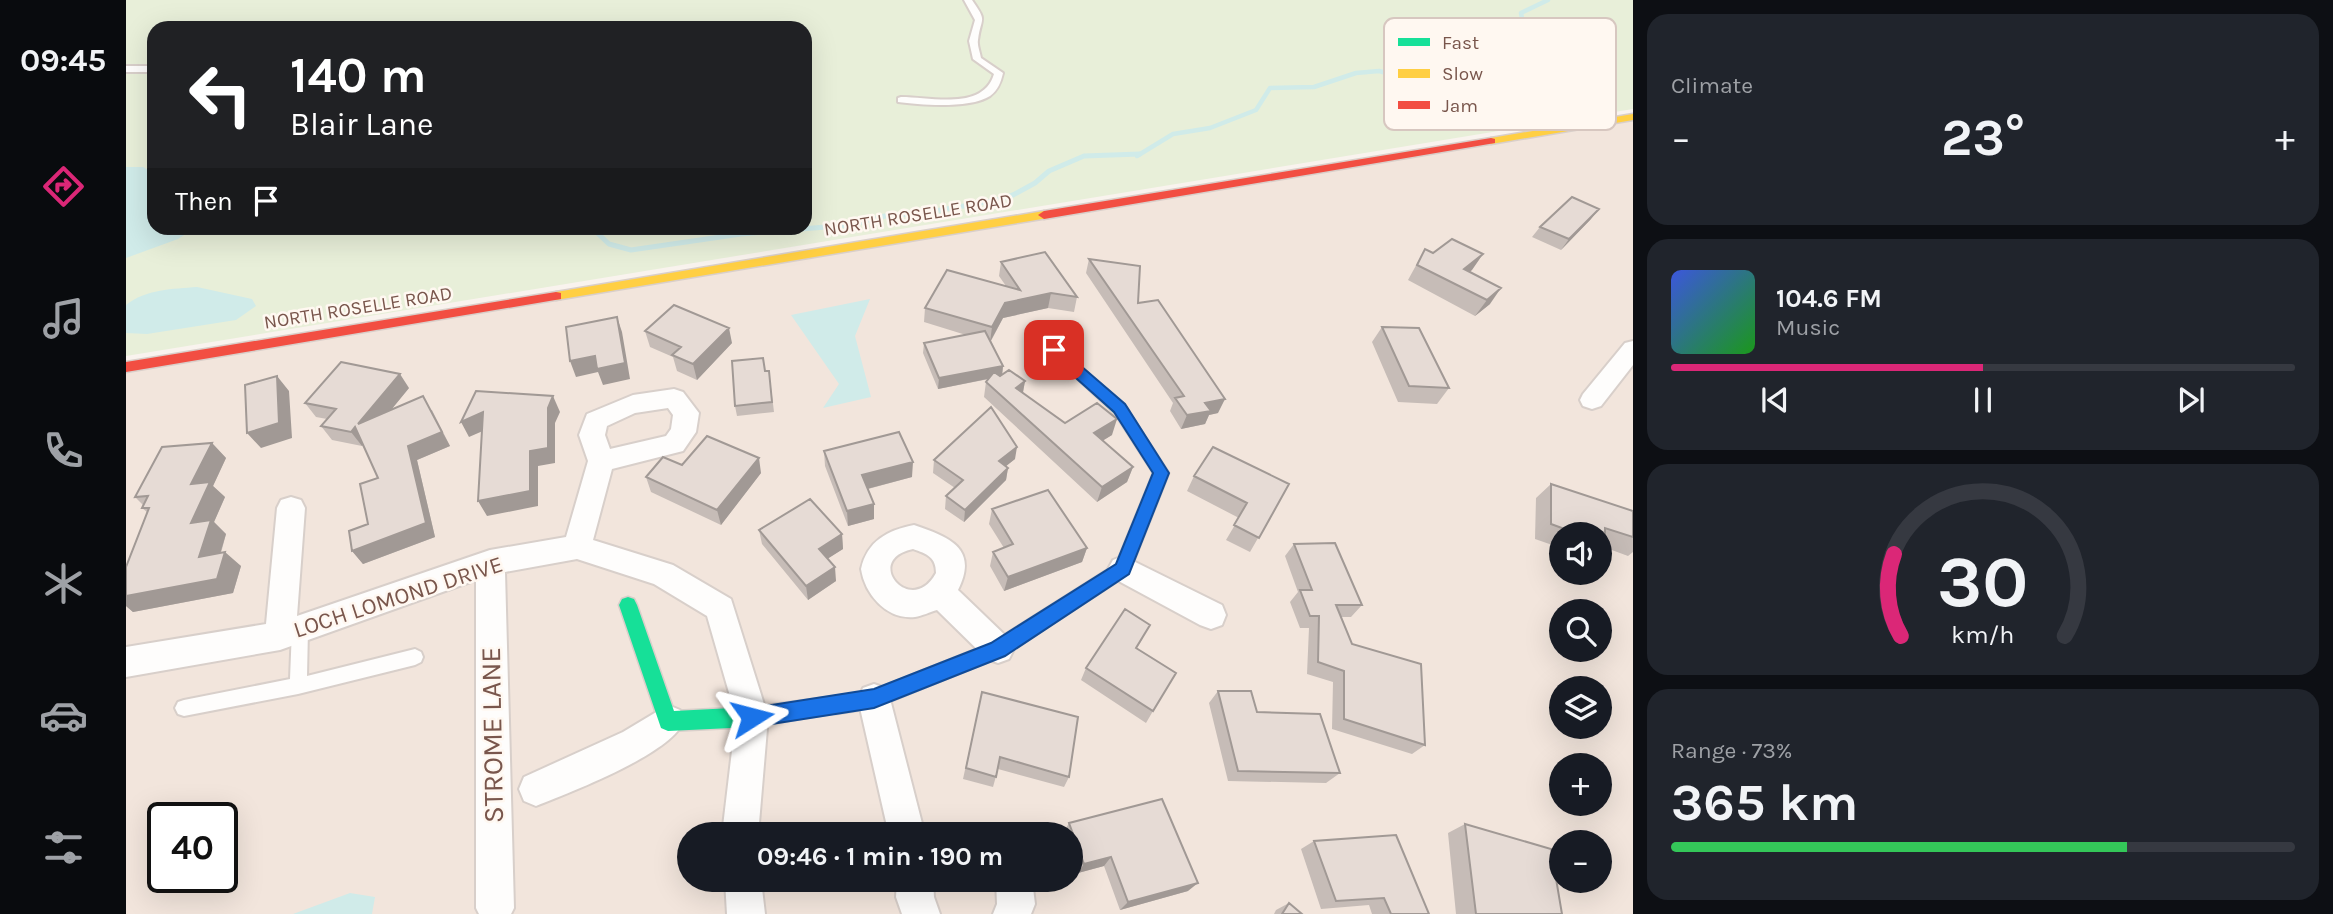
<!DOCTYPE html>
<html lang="en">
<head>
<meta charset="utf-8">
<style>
	body { margin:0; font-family:Karla,sans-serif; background:#20242c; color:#f1f3f6; height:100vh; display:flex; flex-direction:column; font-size:26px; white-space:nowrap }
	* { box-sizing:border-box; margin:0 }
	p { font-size:23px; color:#9ea1a6 }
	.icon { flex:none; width:38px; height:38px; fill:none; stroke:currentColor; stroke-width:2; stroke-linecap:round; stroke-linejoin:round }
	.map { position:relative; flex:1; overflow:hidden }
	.details { display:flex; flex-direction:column; gap:14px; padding:14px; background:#0d0f14; width:700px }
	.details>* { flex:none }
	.banner { position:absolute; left:21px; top:21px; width:665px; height:214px; border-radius:21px; box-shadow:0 7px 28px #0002; background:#202124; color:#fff; overflow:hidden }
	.tools { position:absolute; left:1423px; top:522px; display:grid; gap:14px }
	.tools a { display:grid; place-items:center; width:63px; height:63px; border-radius:50%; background:#171b24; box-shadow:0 7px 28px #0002; font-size:35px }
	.speed { position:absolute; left:21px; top:802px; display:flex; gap:14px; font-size:35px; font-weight:700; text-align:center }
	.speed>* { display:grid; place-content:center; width:91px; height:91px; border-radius:50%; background:#171b24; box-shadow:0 7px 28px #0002; line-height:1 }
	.speed .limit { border:4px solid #111; border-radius:10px; background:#fff; color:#111 }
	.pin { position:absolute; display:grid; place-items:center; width:60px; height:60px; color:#fff; margin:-30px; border-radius:14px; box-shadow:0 4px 10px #0006 }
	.me { position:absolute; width:77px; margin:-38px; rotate:81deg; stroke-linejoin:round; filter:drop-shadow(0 0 5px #0008) }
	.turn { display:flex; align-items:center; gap:24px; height:147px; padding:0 28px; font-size:32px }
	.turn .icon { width:91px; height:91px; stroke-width:2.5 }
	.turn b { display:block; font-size:49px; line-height:60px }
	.then { display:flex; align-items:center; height:66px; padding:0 28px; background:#0003; gap:14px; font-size:26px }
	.big { font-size:52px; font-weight:700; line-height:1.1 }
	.details .widget { flex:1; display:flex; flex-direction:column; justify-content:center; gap:10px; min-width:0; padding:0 24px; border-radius:21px; background:#20242c }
	.details .dial { align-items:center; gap:0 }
	.dial svg { height:182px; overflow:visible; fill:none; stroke:#363941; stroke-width:7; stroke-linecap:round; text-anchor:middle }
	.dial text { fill:#f1f3f6; stroke:none }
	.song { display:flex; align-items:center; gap:21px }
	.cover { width:84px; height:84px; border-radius:10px; background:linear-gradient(135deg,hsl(230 70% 55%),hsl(120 70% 35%)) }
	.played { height:7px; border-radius:4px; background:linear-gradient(90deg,#db2777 50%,#363941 50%) }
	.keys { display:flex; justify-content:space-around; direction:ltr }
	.heat { display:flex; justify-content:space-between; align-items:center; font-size:38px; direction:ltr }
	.charge { height:10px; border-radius:5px; background:linear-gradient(90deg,#34c759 73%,#363941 0) }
	.trip { position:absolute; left:551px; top:822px; width:406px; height:70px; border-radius:35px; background:#171b24; box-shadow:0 7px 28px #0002; font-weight:700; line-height:70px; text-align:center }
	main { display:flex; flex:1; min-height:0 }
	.tab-bar { display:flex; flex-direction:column; width:126px; justify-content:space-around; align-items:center; background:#090b0e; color:#9ea1a6 }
	.tab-bar .icon { width:49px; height:49px }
	.tab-bar .on { color:#db2777 }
	.tab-bar b { font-size:32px; color:#f1f3f6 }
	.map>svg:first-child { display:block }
	.residential { fill:#f2e5dc; fill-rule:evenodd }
	.green { fill:#e8efd9; fill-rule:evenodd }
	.water { fill:#d0ebe9 }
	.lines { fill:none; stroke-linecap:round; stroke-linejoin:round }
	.stream-far1 { stroke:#d0ebe9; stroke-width:4.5 }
	.stream { stroke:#d0ebe9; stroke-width:5 }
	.lane-casing { stroke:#d8cfca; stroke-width:4 }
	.street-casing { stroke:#d8cfca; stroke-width:4 }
	.fast-casing { stroke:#d9cfca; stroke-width:3 }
	.slow-casing { stroke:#d9cfca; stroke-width:3 }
	.jam-casing { stroke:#d9cfca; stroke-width:3 }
	.lane { fill:#fefdfc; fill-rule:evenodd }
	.street { fill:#fefdfc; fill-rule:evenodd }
	.fast { fill:#16e098; fill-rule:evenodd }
	.slow { fill:#ffcf43; fill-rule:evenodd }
	.jam { fill:#f24e42; fill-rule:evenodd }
	.wall { fill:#c6bcb7 }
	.shaded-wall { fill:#a19995 }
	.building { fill:#e6dbd5; stroke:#a19995; stroke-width:2 }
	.route { fill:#1a73e8; stroke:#114b97; stroke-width:2 }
	.labels { text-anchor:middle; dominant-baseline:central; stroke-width:5; stroke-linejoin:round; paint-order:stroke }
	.far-street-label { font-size:19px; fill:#79564c; stroke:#fff8f1 }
	.street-label { font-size:23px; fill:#79564c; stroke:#fff8f1 }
	.near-street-label { font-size:28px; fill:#79564c; stroke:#fff8f1 }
	.key { fill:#fff8f1; stroke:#d7c7c0; stroke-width:2 }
	.key-label { font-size:19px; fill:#79564c }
</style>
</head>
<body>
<main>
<nav class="tab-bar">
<b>09:45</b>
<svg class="icon on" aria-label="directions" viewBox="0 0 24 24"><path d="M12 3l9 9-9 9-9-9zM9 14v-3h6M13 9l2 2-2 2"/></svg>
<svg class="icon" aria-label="music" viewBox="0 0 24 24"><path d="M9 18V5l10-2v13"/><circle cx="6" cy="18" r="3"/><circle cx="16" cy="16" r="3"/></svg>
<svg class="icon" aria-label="phone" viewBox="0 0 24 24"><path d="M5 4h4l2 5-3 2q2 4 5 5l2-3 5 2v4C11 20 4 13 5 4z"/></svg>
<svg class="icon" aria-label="climate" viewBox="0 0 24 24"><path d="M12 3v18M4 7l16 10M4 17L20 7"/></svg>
<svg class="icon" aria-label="car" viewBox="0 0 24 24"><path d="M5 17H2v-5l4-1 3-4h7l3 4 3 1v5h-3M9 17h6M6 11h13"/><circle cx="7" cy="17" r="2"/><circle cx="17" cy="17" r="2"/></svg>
<svg class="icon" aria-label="filters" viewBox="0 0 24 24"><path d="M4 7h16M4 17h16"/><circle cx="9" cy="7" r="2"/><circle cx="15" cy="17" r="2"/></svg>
</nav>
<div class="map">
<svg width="1507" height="914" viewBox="0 0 1507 914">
	<rect width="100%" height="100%" fill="#f9f3ee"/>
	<path class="residential" d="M1507 117V914H0V367ZM1435 534H1474V572H1435ZM1435 611H1474V649H1435ZM1435 688H1474V726H1435ZM1435 765H1474V803H1435ZM37 817H96V877H37ZM564 835H945V880H564ZM1435 842H1474V880H1435Z"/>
	<path class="green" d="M0 0H1507V109L0 356ZM28 28H679V228H28Z"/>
	<path class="water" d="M0 167H17L28 173V228H69L52 239 0 258Z
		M71 287 126 299 130 306 110 320 21 334 0 333V305C20 289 47 289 71 287Z
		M744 299 729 336 745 397 697 408 713 384 665 315Z
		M224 893 249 897 246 914H167Z"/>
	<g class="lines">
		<path class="stream-far1" d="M1011 156 1047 134 1084 128 1130 110 1144 88 1188 87 1230 73 1253 71 1390 109 1408 108 1409 101 1398 87 1404 61 1395 13 1422 0"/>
		<path class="stream" d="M466 228 483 244 505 250 615 234 724 225 759 216 798 213 871 200 887 195 909 183 923 171 958 156 1014 154"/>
		<defs>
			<path id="lane" d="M838 0H846C862 23 855 16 852 40 851 45 854 52 855 58L877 73C875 82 872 90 864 96 844 109 795 105 772 102V98L775 97C805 97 857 111 868 74L847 59 843 41 849 20Z
				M0 66H28V72H0Z
				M174 622 180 624 182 629 181 676 289 649 295 652 297 657 295 662 289 665 172 694 58 716 52 714 49 708 52 702 58 700 164 679 166 629 168 624Z"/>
			<path id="street" d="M1507 341V365L1475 406 1466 409 1457 406 1454 400 1457 394 1499 343Z
				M548 389 557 392 573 413 570 432 557 451 486 469 467 540 547 565 605 599 642 717 632 835H596L610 717 581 616 528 584 451 559 379 572 388 908 385 914H353L350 908V580L154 650 0 677V647L140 624 151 508 155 500 165 497 175 500 179 508 171 616 364 550 440 537 462 461 453 435 461 414 507 395ZM542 408 547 415 545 429 540 436 484 449 479 435 481 426 509 413Z
				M788 525C823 537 853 548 832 590L883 639 888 649 883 659 872 663 861 659 811 610C804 612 796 616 789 617 761 620 739 595 735 569 741 541 762 530 788 525ZM787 549C801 554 810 557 810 573 786 618 735 560 787 549Z
				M997 556 1096 605 1100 615 1096 625 1085 629 1074 625 987 578 982 569 987 560Z
				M748 684 759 688 764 699 799 835H763L732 699 737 688Z
				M542 705 554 710 558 721C545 754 445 792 410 806L398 801 393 789 398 777 497 732Z
				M599 880H635L639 914H601Z
				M771 880H807L808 897 814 914H776L770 897Z
				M870 880H906L909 904 905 914H867L871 904Z"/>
			<path id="fast" d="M928 345 933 347 1000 407 1003 411 1000 415H990L923 353 921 350 923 347Z
				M502 597 508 599 511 605 548 711 626 707 710 696 717 698 720 705 717 712 626 727 542 731 535 728 493 605 496 599Z"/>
			<path id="slow" d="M1507 114V120L1365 144 1360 141 1365 138Z
				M918 211 924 215 922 218 430 300 423 296 430 292Z
				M995 405 1000 407 1043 473 1003 574 879 655 748 708 710 714 703 712 700 705 703 698 748 690 865 643 990 564 1027 473 987 411Z"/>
			<path id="jam" d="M1365 138 1369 139V143L918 219 912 215 918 211Z
				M430 292 435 293V299L0 372V362Z"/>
		</defs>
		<use href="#lane" class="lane-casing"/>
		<use href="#street" class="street-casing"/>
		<use href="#fast" class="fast-casing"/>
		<use href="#slow" class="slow-casing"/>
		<use href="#jam" class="jam-casing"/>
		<use href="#lane" class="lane"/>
		<use href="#street" class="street"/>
		<use href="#fast" class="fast"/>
		<use href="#slow" class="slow"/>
		<use href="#jam" class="jam"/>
	</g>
	<path class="wall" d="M1465 219 1435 250 1406 237 1414 227Z
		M1299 249 1307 253 1357 254 1344 272 1364 304 1349 316 1282 280Z
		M963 259 1012 303 1092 413 1083 415 1079 424 1055 429 1044 411 1047 403 960 273Z
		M875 262 951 297 948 312 922 308 877 318 865 341 877 366 876 375 899 381 897 393 939 423 986 435 976 441 1007 467 1001 482 971 502 858 397 860 382 863 379 812 389 797 353 798 343 840 335 798 322 799 308 880 286 873 276Z
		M1256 327 1323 388 1311 404 1272 402 1246 342Z
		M519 331 606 343 571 380 551 371 547 357 524 347Z
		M639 371H643L648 412 611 416 609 406Z
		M283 388 265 410H306L324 446 291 460 309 537 237 564 226 551 242 524 252 478 237 444 236 446 206 440 195 426 201 419 190 417 179 403Z
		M86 443 100 458 87 486 99 497 88 522 100 534 95 553 115 566 107 593 7 612 0 606V567L21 512 16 508 17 505 9 497Z
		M698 451 786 477 742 489 748 504V519L722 526 699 466Z
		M889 459 880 466 882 468 880 480 838 522 819 509 820 496 829 488 807 473 808 460Z
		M556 465 635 473 595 525 525 492 520 477Z
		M1068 476 1163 484 1124 552 1100 540 1113 518 1061 491Z
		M1425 484 1507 537V552L1502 556 1475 546 1474 547V534H1435V548L1409 539 1410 498Z
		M866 509 961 548 956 562 878 591 864 566 867 552 878 548 863 524Z
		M633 530 716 534 717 549 702 558 710 581 682 600 636 544Z
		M1168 544 1236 605 1225 617H1215L1226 644 1299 745 1286 754 1206 729 1207 682 1181 674 1183 628H1174L1164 602 1172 592 1159 556Z
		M1017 638 1011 648 1027 711 1020 723 955 680 960 668Z
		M1092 691 1131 712 1214 773 1200 783 1102 781 1083 703Z
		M856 692 943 777 938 787 872 769 867 787 837 779Z
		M943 823 1062 891 994 910 978 866 952 873 945 852V835H939L938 832Z
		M1339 824 1436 914H1330L1322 833Z
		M1188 841 1303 914H1246L1243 905 1195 909 1175 849Z
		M1163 903 1176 914H1148L1150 910Z"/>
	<path class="shaded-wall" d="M1473 209 1465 219 1435 250 1443 239Z
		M1357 254 1346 270 1328 285 1338 269Z
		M1375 288 1364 304 1349 316 1361 300Z
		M925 293 922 308 877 318 864 342 866 327 879 303Z
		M491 317 496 332 504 379 477 385 472 372 450 377 444 361 469 356Z
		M603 328 606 343 571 380 567 364Z
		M877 366 876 376 812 389 813 378Z
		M274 374 283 388 242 438 232 424Z
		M151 376 163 391 166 438 135 448 121 433Z
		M899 381 896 397 890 388Z
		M297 396 324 446 291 460 309 537 237 564 226 551 300 523 282 446Z
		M427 396 434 412 429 423V463L412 466V506L361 516 352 501 404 451Z
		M1099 399 1092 413 1083 415 1079 424 1055 429 1061 415 1079 403Z
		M357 412 366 427 343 437 335 422Z
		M991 419 986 435 963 449 968 433Z
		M229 427 240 441 236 446 225 432Z
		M86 443 100 458 87 486 99 497 88 522 100 534 89 571 73 557 65 523V484Z
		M891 447 889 459 870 474 873 461Z
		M633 458 635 473 595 525 591 510Z
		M787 462 786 477 737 490 736 475Z
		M1007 467 1001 482 971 502 976 487Z
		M882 468 880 480 838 522 839 510Z
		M748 504V519L722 526 721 511Z
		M716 534 717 549 695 563 693 549Z
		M961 548 956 562 878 591 882 577Z
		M99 552 115 566 107 593 7 612 0 606V596Z
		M709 567 710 581 682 600 680 586Z
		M985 857 978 866 952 873 958 864Z
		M1072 883 1062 891 994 910 1002 902Z"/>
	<path class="building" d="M1446 197 1473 209 1443 239 1414 227Z
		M1326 239 1357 254 1338 269 1375 288 1361 300 1291 265 1299 249 1307 253Z
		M919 252 951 297 925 293 879 303 866 327 799 308 821 270 894 290 875 262Z
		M963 259 1014 266 1012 303 1032 300 1099 399 1079 403 1085 411 1061 415 1049 398 1058 396Z
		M548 305 603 328 567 364 546 355 555 347 519 331Z
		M491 317 499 363 471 369 469 356 444 361 440 327Z
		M1256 327 1293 328 1323 388 1283 386Z
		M859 331 877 366 813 378 798 343Z
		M637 358 639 371H643L646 402 609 406 606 361Z
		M215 362 274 374 232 424 297 396 316 432 282 446 300 523 226 551 223 531 242 524 234 484 252 478 229 427 225 432 195 426 210 409 179 403Z
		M883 370 899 381 890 388 939 423 971 403 991 419 968 433 1007 467 976 487 860 382 868 372 874 376Z
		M151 376 153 423 121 433 119 385Z
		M350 391 427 396 422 408V448L404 451V491L352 501 357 412 335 422Z
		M865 407 891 447 873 461 882 468 839 510 820 496 837 480 808 460Z
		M773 432 787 462 736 475 748 504 721 511 698 451Z
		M581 436 633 458 591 510 520 477 537 457 556 465Z
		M86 443 65 484 84 482 65 523 85 520 73 557 99 552 91 579 0 596V567L23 508H16L22 496 9 497 36 447Z
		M1087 447 1163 484 1133 538 1108 525 1121 503 1068 476Z
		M1425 484 1507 511V537L1479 528V543L1474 541V534H1452L1425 524Z
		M922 490 961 548 882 577 867 552 887 544 866 509Z
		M684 499 716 534 693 549 709 567 680 586 633 530Z
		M1209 543 1236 605H1210L1226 644 1295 664 1299 745 1218 719V671L1192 662 1193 616H1184L1174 590H1186L1168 544Z
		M999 609 1024 625 1010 648 1050 673 1027 711 960 668Z
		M1092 691H1125L1131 712 1194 714 1214 773 1112 771Z
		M856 692 952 717 943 777 874 757 870 777 840 768Z
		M1036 799 1072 883 1002 902 985 857 958 864 943 823Z
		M1339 824 1425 849 1436 914H1350Z
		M1270 835 1303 914H1265L1258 898 1210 901 1188 841Z
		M1163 903 1176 914H1156Z"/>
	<path class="route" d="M928 345 933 347 999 404 1043 473 1003 574 879 656 748 708 626 727 619 724 616 717 619 710 626 708 748 689 865 643 990 564 1027 473 988 412 923 354V347Z"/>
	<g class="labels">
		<g class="far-street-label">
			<text transform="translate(792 215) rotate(-9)">NORTH ROSELLE ROAD</text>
			<text transform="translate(232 308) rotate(-9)">NORTH ROSELLE ROAD</text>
		</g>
		<g class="street-label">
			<text transform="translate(272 597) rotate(-18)">LOCH LOMOND DRIVE</text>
		</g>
		<g class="near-street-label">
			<text transform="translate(366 735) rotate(-91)">STROME LANE</text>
		</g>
	</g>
	<rect x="1258" y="18" width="232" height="112" rx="10" class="key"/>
	<rect x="1272" y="38" width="32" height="8" fill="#16e098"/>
	<rect x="1272" y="69" width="32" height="9" fill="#ffcf43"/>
	<rect x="1272" y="101" width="32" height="8" fill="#f24e42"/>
	<g class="key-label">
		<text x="1316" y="49">Fast</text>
		<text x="1316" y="80">Slow</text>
		<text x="1316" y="112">Jam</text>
	</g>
</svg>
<div class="tools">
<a><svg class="icon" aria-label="sound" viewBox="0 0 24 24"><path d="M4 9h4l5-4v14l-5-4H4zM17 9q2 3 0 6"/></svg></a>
<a><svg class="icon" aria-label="search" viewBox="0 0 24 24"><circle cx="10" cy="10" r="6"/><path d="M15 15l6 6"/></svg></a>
<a><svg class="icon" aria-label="layers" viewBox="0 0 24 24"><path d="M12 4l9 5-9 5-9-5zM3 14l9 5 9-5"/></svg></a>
<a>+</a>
<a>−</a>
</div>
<div class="speed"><div class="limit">40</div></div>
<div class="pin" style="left:928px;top:350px;background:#d93025"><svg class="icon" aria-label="arrive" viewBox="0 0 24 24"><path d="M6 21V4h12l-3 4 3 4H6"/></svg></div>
<svg class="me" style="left:626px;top:717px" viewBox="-20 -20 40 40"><path d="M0-17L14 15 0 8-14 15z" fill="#1a73e8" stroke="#fff" stroke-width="4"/></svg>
<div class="trip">09:46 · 1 min · 190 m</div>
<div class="banner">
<div class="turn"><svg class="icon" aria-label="left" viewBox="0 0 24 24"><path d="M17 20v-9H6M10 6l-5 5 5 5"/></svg><div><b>140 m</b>Blair Lane</div></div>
<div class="then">Then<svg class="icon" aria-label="arrive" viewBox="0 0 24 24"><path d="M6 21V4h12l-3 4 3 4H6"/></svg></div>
</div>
</div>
<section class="details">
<div class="widget"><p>Climate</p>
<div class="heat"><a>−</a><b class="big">23°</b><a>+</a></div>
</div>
<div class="widget">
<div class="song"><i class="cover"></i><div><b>104.6 FM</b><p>Music</p></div></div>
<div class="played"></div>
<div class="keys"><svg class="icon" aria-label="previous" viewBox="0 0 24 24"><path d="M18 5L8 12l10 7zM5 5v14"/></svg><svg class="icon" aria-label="pause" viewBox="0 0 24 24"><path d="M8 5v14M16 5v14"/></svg><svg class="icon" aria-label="next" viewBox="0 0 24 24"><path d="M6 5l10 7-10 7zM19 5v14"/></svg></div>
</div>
<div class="widget dial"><svg viewBox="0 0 100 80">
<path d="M14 69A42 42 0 1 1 86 69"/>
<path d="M14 69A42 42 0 0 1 11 33" stroke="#db2777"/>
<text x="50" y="56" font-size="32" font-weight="700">30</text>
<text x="50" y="72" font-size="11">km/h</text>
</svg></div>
<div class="widget"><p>Range · 73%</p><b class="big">365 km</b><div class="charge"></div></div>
</section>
</main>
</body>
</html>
